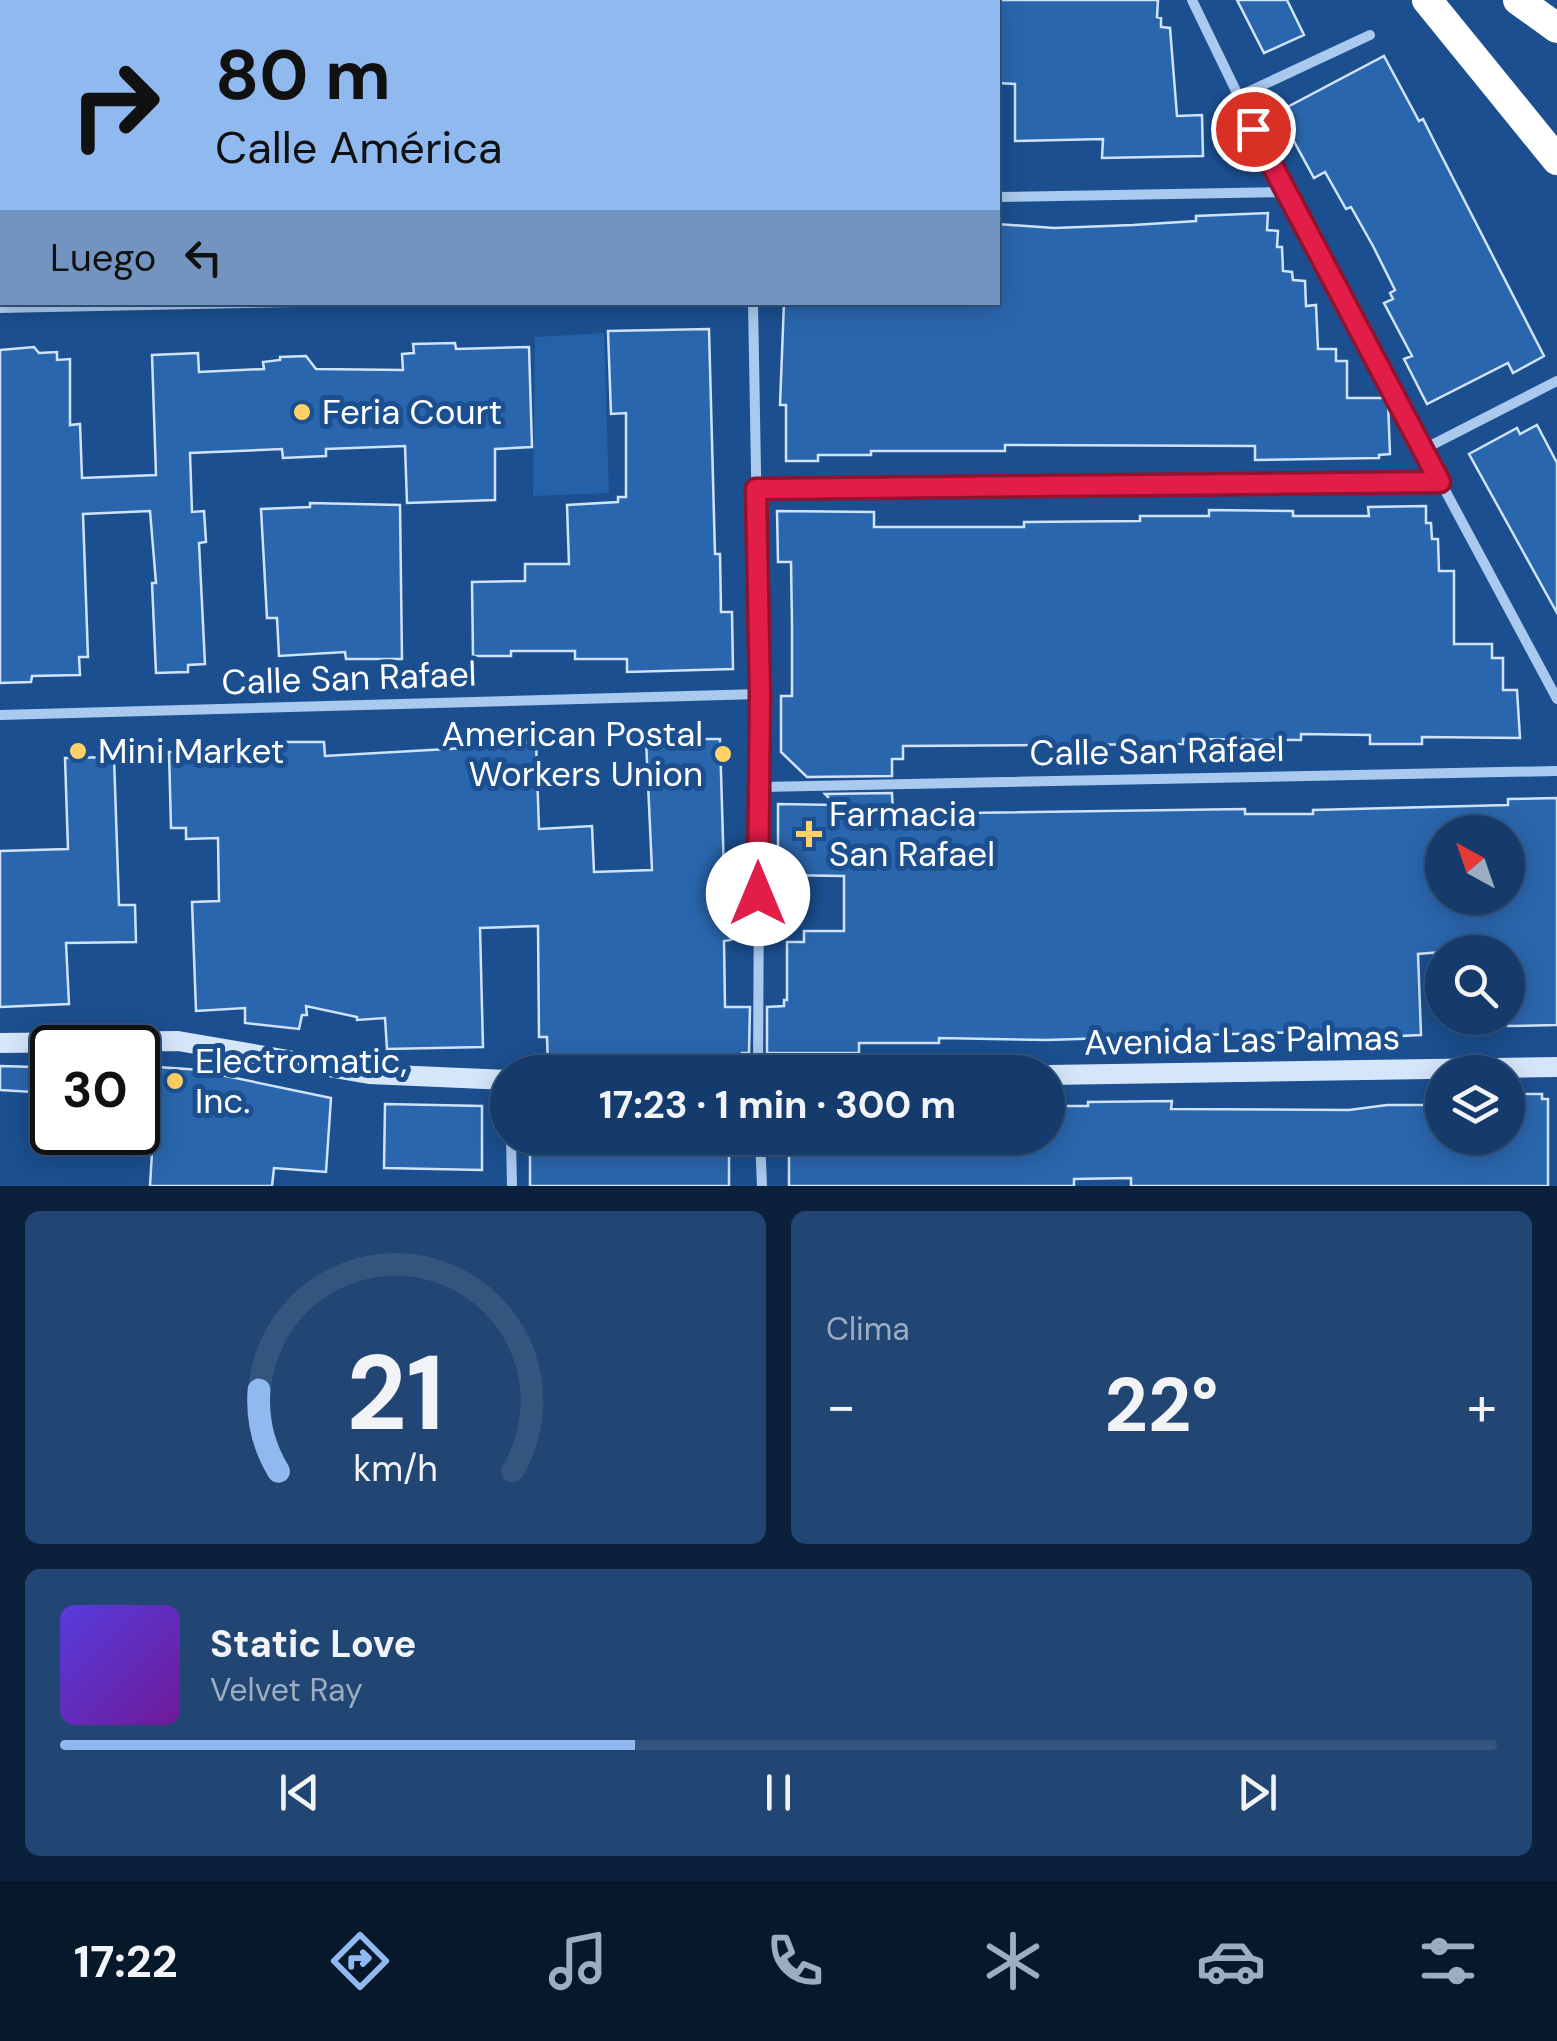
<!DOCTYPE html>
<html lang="es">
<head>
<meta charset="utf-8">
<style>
	body { margin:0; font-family:"DM Sans",sans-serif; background:#214673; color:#f1f3f6; height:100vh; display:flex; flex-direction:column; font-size:38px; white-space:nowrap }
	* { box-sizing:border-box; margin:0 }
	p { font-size:32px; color:#9dadc1 }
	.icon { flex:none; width:55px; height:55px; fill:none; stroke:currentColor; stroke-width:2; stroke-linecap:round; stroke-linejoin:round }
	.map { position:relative; height:1186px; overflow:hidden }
	.drawer { display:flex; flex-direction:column; gap:25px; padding:25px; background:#0b203b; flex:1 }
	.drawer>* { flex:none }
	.banner { position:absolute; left:0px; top:0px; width:1000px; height:305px; box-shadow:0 5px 25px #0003,0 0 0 2px #33557e; background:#90b9f0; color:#111; overflow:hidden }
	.needle { width:65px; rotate:320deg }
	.controls { position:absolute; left:1425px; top:815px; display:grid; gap:20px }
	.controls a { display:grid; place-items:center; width:100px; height:100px; border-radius:50%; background:#143b6b; box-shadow:0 5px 25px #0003,0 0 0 2px #33557e; font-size:50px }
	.speed { position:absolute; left:30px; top:1025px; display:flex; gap:20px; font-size:50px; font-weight:700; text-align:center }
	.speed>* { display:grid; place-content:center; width:130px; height:130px; border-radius:50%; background:#143b6b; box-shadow:0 5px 25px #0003,0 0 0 2px #33557e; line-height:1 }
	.speed .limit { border:5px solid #111; border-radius:15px; background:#fff; color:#111 }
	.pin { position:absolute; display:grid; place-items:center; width:85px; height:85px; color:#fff; margin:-42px; border:5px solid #fff; border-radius:50%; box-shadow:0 2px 10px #0007 }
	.me { position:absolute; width:110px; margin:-55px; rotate:0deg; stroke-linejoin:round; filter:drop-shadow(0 0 8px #0008) }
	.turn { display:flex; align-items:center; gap:35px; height:210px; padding:0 50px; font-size:45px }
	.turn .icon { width:130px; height:130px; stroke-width:2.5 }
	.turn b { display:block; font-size:70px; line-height:85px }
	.then { display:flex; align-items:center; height:95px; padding:0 50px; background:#0003; gap:20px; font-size:38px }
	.big { font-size:75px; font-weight:700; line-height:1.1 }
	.drawer .widget { flex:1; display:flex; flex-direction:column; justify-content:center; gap:15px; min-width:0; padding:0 35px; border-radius:15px; background:#214673 }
	.drawer .dial { align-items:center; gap:0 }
	.dial svg { height:260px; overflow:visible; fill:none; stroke:#33557e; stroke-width:7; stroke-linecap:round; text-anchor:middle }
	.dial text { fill:#f1f3f6; stroke:none }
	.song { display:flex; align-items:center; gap:30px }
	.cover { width:120px; height:120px; border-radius:15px; background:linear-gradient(135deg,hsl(250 70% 55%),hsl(280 70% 35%)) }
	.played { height:10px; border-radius:5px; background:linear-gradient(90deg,#90b9f0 40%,#33557e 40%) }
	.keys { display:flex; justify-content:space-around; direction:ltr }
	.heat { display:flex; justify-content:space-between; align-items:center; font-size:55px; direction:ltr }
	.drawer .tiles { flex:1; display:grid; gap:25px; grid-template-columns:1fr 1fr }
	.widget:last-child { grid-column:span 2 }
	.trip { position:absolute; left:490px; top:1055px; width:575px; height:100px; border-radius:50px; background:#143b6b; box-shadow:0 5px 25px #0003,0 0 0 2px #33557e; font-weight:700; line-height:100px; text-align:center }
	.tabs { display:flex; height:160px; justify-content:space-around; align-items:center; background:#08182b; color:#9dadc1 }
	.tabs .icon { width:70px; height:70px }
	.tabs .selected { color:#90b9f0 }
	.tabs b { font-size:45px; color:#f1f3f6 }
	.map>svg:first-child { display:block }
	.green { fill:#2461a8 }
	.building { fill:#2a66ad; stroke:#cfe3fa; stroke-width:2.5; fill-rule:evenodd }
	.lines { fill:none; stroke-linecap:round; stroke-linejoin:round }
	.street { stroke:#a9c9ee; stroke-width:10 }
	.secondary { stroke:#d6e6fa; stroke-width:20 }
	.highway { stroke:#fff; stroke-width:30 }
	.route-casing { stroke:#92132f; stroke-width:25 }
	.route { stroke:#e11d48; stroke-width:18 }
	.poi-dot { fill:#ffd166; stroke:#1b4f8f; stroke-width:4 }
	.labels { text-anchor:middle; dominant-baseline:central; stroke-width:10; stroke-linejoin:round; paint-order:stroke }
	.poi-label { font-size:35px; fill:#fff; stroke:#1b4f8f; text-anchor:start }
	.street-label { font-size:35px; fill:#fff; stroke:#1b4f8f }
</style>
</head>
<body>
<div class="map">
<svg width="1557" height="1186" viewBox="0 0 1557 1186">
	<rect width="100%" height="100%" fill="#1b4f8f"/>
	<path class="green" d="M604 333 609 493 533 496 535 337Z"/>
	<path class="building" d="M998 0H1158L1157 17 1161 18V27L1170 28 1177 116 1202 115 1203 156 1102 158 1103 139 1015 141V84L998 83Z
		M1237 0H1287L1304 35 1264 53Z
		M1384 56 1419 121 1423 119 1435 143 1544 356 1513 373 1508 363 1427 404 1404 359 1412 356 1384 303 1393 299 1390 293 1395 290 1373 246 1351 207 1346 209 1325 172 1314 178 1278 112Z
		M1268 213 1267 230 1278 231 1277 247H1282L1283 271 1292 272 1293 280 1305 281 1306 306 1316 305 1318 349H1336V361H1347V398H1386L1388 402 1390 454 1379 455V458L1255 460V446L1005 445V451H871V455H818V461H786V405H780L784 302H998V224L1054 228 1133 225 1196 221V216Z
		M709 329 715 554H720L721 612H732L733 669 627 672V659H575V651H511V656H473L472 582 525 581V564H569L567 505 618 502V497H626V413L611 414 608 331Z
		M455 343 456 349 529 347 532 447 495 449V500L407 503 405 446 326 449V456L283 458 282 449 190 453 192 512 204 511 206 542 199 543 205 664 188 665V672L156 673 152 583H156L150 511 83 514 88 657H79L80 675 32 676 31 682 0 683V350L34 347 39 353 57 352V360L70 359V425L80 424 82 478 156 475 152 355 198 353 199 372 264 369 263 362 280 360V357L306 356 316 369 403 370 402 354 414 353 413 344Z
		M1537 425 1557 463V613L1469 454 1517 428 1520 434Z
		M310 503 400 505 402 659H346L345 652 279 656 277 618H267L261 509 310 507Z
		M1426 506V523H1431L1432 539H1438L1439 571H1454V644H1492V658H1503V690H1517L1520 738 1422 737V744H1370V735L1301 734V740L1183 739V744L903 746V759H892V776L807 777 781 752V696H792V624L791 562H778L777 511 874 512V527H1024V522L1140 521V516H1209V510L1293 511V516H1369L1368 507Z
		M700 734V739H720L725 907H731V940L724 941 725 1007H750L749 1053H742V1061L548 1066 547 1037H539L538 926 480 928 483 1047 387 1049 385 1018 357 1020V1017L306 1006 307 1015H302L299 1029 245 1023V1008L196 1011 192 902 219 901 218 838 186 839V828H171L169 752 276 750V742H324L325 756 482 747V741L509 739 508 743 536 742 539 829 592 826 594 872 652 870 646 740Z
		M114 757 119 905H135L136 942 66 943 69 1004 0 1007V851L68 849 65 758Z
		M892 793 893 814 1245 809V814H1313V810L1508 805V799L1557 798V1025L1508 1026V952H1442L1418 954 1421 1035 1400 1036V1039L1329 1038V1031L1047 1040 939 1038V1043H859V1053H767V1007L784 1006V1000H787V942H804V931H844V876L778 875V804L836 805 825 794ZM1442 832H1508V898H1442Z
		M0 1066 34 1067 32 1092 0 1090Z
		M157 1067 216 1071V1074L331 1098 326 1172 274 1168 272 1186H150Z
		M1508 1094H1542V1099H1548V1186H1131V1178L1074 1179V1186H789V1138H1048V1106H1088V1102L1172 1101 1171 1109 1349 1110 1387 1105H1442V1138H1508Z
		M385 1104 482 1106V1170L384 1168Z
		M530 1138H729V1186H530Z"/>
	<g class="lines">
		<path class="street" d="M748 0V2
			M1192 0 1285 192 1557 699
			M1237 97 1370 35
			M998 197 1285 192
			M753 302 760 694 758 1072
			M0 308 293 302
			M1424 449 1557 381
			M756 489 1440 482
			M0 715 760 694
			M758 787 1557 771
			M511 1138 512 1186
			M760 1138 762 1186"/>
		<path class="secondary" d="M0 1043 178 1041 369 1074 508 1080
			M1048 1075 1557 1067"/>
		<path class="highway" d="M1427 0 1557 160
			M1518 0 1557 28"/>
	</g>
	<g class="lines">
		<defs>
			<path id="route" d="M758 894 760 694 756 489 1440 482 1253 129"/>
		</defs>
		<use href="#route" class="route-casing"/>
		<use href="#route" class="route"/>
	</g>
	<g class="poi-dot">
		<circle cx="302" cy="412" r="10"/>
		<circle cx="78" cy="751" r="10"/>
		<circle cx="723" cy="754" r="10"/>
		<path d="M804 819h10v10h10v10h-10v10h-10v-10h-10v-10h10z"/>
		<circle cx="175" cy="1081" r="10"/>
	</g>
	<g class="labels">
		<g class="poi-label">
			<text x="322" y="412">Feria Court</text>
			<text x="703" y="734" text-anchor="end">American Postal<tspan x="703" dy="40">Workers Union</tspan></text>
			<text x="98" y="751">Mini Market</text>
			<text x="829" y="814">Farmacia<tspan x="829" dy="40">San Rafael</tspan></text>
			<text x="195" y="1061">Electromatic,<tspan x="195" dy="40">Inc.</tspan></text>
		</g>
		<g class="street-label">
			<text transform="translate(349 678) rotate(-2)">Calle San Rafael</text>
			<text transform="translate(1157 751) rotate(-1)">Calle San Rafael</text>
			<text transform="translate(1242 1040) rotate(-1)">Avenida Las Palmas</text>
		</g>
	</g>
</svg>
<div class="controls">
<a><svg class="needle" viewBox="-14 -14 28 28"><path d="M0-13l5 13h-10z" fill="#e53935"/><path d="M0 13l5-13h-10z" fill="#9dadc1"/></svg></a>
<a><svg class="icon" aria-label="search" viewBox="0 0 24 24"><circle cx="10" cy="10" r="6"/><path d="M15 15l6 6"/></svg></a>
<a><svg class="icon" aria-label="layers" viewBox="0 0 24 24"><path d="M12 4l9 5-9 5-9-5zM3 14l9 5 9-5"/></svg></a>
</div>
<div class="speed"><div class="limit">30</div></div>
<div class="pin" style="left:1253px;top:129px;background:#d93025"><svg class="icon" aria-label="arrive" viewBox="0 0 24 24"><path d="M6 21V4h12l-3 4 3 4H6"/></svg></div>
<svg class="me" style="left:758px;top:894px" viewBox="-20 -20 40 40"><circle r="19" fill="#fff"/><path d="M0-13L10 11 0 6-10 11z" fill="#e11d48"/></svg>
<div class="trip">17:23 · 1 min · 300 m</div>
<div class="banner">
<div class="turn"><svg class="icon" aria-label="right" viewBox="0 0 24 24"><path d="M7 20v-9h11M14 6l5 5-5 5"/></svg><div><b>80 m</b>Calle América</div></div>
<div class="then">Luego<svg class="icon" aria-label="left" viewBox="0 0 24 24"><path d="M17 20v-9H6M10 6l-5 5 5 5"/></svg></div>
</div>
</div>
<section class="drawer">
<div class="tiles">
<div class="widget dial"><svg viewBox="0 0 100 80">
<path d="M14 69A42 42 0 1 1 86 69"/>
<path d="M14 69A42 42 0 0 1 8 44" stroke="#90b9f0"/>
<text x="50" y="56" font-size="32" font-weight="700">21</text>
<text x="50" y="72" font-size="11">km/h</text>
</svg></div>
<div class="widget"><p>Clima</p>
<div class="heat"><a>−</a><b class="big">22°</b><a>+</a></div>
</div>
<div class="widget">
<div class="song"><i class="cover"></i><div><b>Static Love</b><p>Velvet Ray</p></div></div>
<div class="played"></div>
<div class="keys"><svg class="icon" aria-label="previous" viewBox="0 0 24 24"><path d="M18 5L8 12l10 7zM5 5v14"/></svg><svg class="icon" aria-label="pause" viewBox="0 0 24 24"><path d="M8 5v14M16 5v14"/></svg><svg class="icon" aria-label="next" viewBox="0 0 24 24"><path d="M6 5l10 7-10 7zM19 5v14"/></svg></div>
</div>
</div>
</section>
<nav class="tabs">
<b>17:22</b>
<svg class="icon selected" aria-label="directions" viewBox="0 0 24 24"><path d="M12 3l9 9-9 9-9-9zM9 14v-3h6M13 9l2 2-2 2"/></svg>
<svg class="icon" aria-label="music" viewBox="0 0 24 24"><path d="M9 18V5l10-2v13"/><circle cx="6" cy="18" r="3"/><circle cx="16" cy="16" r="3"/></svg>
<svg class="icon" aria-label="phone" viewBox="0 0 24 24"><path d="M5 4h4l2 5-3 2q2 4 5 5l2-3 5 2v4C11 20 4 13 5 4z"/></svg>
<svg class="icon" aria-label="climate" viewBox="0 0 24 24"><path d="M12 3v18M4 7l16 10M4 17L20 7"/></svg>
<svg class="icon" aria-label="car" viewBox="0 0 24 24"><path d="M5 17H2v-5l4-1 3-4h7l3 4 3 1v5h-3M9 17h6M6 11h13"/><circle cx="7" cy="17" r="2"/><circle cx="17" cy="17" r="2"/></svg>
<svg class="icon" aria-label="filters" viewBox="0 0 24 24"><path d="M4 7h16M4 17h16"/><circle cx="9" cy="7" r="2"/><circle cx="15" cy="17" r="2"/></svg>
</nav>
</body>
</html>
